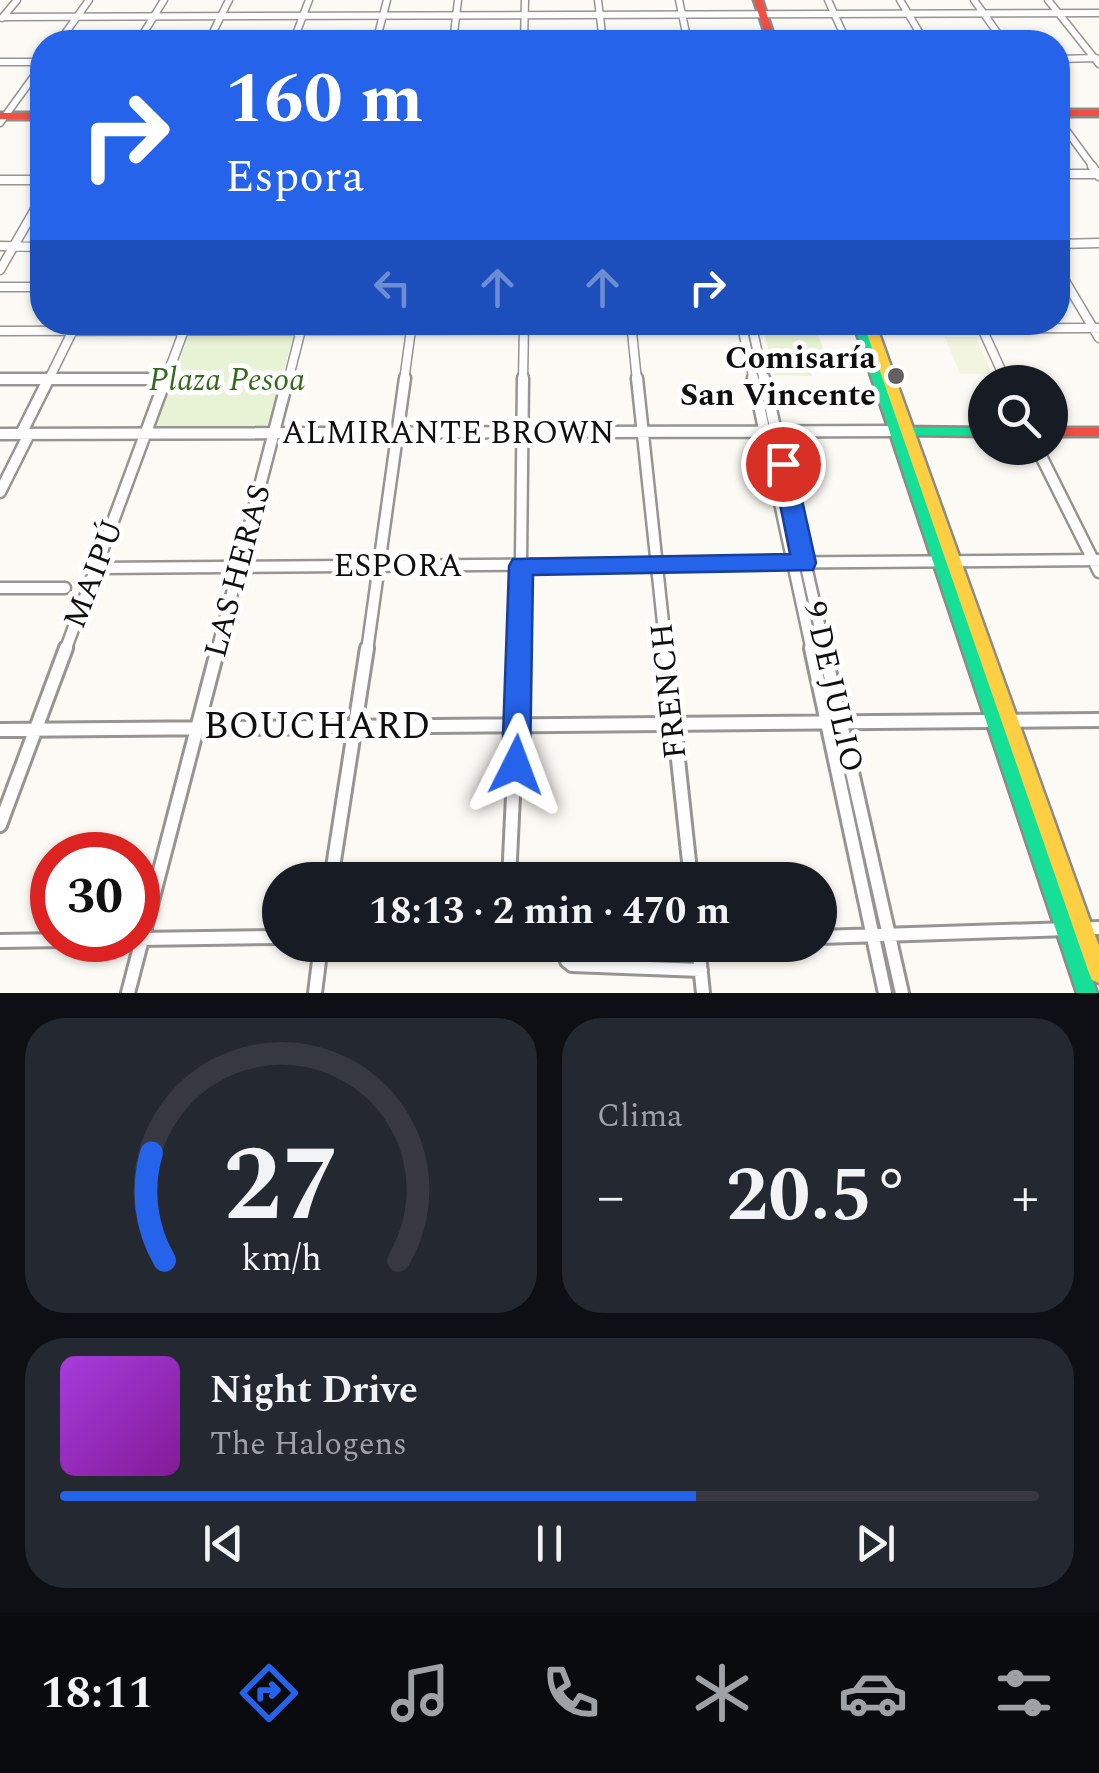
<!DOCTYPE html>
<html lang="es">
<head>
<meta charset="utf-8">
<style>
	body { margin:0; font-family:Spectral,serif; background:#242831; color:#f1f3f6; height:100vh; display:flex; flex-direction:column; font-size:38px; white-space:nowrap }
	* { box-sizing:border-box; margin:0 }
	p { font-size:32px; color:#9ea1a6 }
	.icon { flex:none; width:55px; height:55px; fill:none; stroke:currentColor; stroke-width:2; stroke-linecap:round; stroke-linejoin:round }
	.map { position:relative; height:993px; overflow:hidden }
	.side { display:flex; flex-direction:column; gap:25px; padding:25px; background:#0d0f14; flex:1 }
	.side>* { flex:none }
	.hud { position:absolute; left:30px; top:30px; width:1040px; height:305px; border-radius:40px; box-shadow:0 2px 8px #0004; background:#2563eb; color:#fff; overflow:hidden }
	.buttons { position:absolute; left:968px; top:365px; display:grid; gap:20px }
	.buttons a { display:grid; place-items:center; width:100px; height:100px; border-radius:50%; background:#171b24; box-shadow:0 2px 8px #0004; font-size:50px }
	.speed { position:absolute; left:30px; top:832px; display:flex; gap:20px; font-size:50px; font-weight:700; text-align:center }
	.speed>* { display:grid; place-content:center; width:130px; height:130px; border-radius:50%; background:#171b24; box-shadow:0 2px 8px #0004; line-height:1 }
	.speed .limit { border:15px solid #d22; background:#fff; color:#111 }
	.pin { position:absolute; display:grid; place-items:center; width:85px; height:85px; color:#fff; margin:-42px; border:5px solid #fff; border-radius:50%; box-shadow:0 2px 10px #0007 }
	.me { position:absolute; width:110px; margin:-55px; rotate:3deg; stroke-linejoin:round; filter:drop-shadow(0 0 8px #0008) }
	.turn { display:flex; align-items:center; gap:35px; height:210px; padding:0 30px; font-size:45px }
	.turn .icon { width:130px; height:130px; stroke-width:2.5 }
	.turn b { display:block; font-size:70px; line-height:85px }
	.lanes { display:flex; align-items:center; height:95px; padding:0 30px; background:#0003; justify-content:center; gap:50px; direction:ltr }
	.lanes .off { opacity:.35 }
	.big { font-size:75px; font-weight:700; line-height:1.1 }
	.side .tile { flex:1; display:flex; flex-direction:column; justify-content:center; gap:15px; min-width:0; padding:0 35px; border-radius:40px; background:#242831 }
	.side .dial { align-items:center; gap:0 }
	.dial svg { height:260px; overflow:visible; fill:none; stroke:#363941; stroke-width:7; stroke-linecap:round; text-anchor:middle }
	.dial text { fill:#f1f3f6; stroke:none }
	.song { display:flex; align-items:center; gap:30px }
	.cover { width:120px; height:120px; border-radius:15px; background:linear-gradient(135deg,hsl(280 70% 55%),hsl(290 70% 35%)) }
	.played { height:10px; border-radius:5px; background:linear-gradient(90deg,#2563eb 65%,#363941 65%) }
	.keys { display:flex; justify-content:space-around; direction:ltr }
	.heat { display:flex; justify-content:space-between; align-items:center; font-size:55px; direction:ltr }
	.side .tiles { flex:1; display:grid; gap:25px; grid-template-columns:1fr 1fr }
	.tile:last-child { grid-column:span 2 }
	.trip { position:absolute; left:262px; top:862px; width:575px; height:100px; border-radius:50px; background:#171b24; box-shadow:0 2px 8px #0004; font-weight:700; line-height:100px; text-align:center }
	.tab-bar { display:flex; height:160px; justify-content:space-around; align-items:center; background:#090b0e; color:#9ea1a6 }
	.tab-bar .icon { width:70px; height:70px }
	.tab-bar .on { color:#2563eb }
	.tab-bar b { font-size:45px; color:#f1f3f6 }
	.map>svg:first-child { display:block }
	.green { fill:#e8f2d4 }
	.pitch { fill:#f2f6de }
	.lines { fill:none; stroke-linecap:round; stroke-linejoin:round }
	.street-far3-casing { stroke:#969593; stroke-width:9 }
	.street-far2-casing { stroke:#969593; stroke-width:11 }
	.street-far1-casing { stroke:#969593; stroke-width:15 }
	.street-casing { stroke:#969593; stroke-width:18 }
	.fast-casing { stroke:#8c8b89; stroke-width:5 }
	.slow-casing { stroke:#8c8b89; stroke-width:5 }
	.jam-casing { stroke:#8c8b89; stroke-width:5 }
	.street-far3 { stroke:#fffefe; stroke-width:6 }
	.street-far2 { stroke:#fffefe; stroke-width:8 }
	.street-far1 { stroke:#fffefe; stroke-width:10 }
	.street { stroke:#fffefe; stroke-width:12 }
	.fast { fill:#16e098; fill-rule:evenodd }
	.slow { fill:#ffcf43; fill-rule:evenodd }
	.jam { fill:#f24e42; fill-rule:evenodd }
	.route { fill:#2563eb; stroke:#184099; stroke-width:2.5 }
	.poi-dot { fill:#626160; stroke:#fff; stroke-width:4 }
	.labels { text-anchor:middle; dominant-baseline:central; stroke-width:10; stroke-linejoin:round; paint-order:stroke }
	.poi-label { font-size:32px; font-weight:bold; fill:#0f0f0f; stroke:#fff; text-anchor:end }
	.park-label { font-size:32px; font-style:italic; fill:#356a1c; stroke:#fff }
	.street-label { font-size:32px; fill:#0f0f0f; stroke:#fff }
	.near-street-label { font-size:38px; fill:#0f0f0f; stroke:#fff }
</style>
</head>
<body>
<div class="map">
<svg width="1099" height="993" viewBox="0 0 1099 993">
	<rect width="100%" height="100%" fill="#fcfaf5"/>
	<path class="green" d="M189 334H294L268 426 155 427Z
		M765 335H818L825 353 819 354 822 363 809 364 812 376 774 375Z"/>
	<path class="pitch" d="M945 337H976L992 374H960Z"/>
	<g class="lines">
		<defs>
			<path id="street-far3" d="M598 0 603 42
				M679 0 688 42
				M828 0 847 42
				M900 0 925 42
				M974 0 1004 42
				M1048 0 1099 64
				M3 17 1099 13
				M2 18 17 0
				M59 42 89 0
				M138 42 164 0
				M208 42 229 0
				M293 42 309 0
				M376 42 387 0
				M453 42 458 0
				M524 42 525 0
				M1058 59 1096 58
				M0 62H42
				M1058 119 1094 168
				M0 123 42 65"/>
			<path id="street-far2" d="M1092 166 1099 176
				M1058 174H1099
				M0 180H42
				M1058 244 1099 243
				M0 246 42 247
				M1058 269 1099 338
				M0 270 42 197
				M0 287H42
				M631 322 637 381
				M741 322 754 381
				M751 322 764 381
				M980 324 1006 381
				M0 331 1099 328
				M0 379H167
				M48 381 77 322
				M165 381 187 322
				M288 381 303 322
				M404 381 412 322
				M523 381 524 322"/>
			<path id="street-far1" d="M637 378 666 651
				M753 378 812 651
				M764 378 825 651
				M1005 378 1007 382
				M0 379H167
				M0 434 895 431
				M21 434 49 378
				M1037 448 1099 572
				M0 492 29 434
				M97 568 1099 560
				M0 588H65
				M65 651 166 378
				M217 651 288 378
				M367 651 405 378
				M520 651 523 378"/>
			<path id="street" d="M666 648 691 880
				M811 648 885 993
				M824 648 902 993
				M0 730 1099 720
				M0 825 66 648
				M331 880 367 648
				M509 880 520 648
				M820 937 1099 928
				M138 939 280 937
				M0 941 65 940
				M568 945 567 961 572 965 701 970
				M698 945 703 993
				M128 993 218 648
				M315 993 321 945"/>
			<path id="fast" d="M853 322H865L901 427 985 428V436L904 435 1097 993H1077Z"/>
			<path id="slow" d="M863 322H875L1099 946V983L1092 980 1089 973Z"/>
			<path id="jam" d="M754 0H762L776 42H768Z
				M1058 110H1099V116H1058Z
				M0 113H42V119H0Z
				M1050 428H1099V436H1050Z"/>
		</defs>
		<use href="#street-far3" class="street-far3-casing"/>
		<use href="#street-far2" class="street-far2-casing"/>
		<use href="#street-far1" class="street-far1-casing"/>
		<use href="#street" class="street-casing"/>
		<use href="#fast" class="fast-casing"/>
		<use href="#slow" class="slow-casing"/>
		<use href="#jam" class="jam-casing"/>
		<use href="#street-far3" class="street-far3"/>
		<use href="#street-far2" class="street-far2"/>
		<use href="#street-far1" class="street-far1"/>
		<use href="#street" class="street"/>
		<use href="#fast" class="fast"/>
		<use href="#slow" class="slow"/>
		<use href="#jam" class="jam"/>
	</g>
	<path class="route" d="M783 457 794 464 816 563 813 570 533 575 530 765 526 774 516 778 506 774 502 765 509 566 513 559 790 554 772 464Z"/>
	<circle class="poi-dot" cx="896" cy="376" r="10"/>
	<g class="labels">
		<g class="poi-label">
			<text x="876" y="358">Comisaría<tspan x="876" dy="37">San Vincente</tspan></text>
		</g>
		<g class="park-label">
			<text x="227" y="380">Plaza Pesoa</text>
		</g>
		<g class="street-label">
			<text x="448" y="433">ALMIRANTE BROWN</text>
			<text x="398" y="566">ESPORA</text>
			<text transform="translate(238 571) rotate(-75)">LAS HERAS</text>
			<text transform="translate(94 574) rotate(-69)">MAIPÚ</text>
			<text transform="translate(833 687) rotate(77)">9 DE JULIO</text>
			<text transform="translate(669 691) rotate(-96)">FRENCH</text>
		</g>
		<g class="near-street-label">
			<text x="317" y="727">BOUCHARD</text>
		</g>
	</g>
</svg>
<div class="buttons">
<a><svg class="icon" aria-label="search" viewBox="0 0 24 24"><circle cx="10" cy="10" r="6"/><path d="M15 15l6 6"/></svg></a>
</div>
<div class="speed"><div class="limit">30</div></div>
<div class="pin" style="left:783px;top:464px;background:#d93025"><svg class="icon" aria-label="arrive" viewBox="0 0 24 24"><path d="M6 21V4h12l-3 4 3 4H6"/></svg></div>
<svg class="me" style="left:516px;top:765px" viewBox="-20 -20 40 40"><path d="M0-17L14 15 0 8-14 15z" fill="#2563eb" stroke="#fff" stroke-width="4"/></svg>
<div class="trip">18:13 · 2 min · 470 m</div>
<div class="hud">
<div class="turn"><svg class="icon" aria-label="right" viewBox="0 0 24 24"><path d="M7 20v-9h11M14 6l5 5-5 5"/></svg><div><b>160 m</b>Espora</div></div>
<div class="lanes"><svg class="icon off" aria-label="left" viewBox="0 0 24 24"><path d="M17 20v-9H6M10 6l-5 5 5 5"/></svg><svg class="icon off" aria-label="ahead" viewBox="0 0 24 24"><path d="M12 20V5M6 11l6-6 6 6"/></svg><svg class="icon off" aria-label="ahead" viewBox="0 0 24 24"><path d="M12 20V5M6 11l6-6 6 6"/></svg><svg class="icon" aria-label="right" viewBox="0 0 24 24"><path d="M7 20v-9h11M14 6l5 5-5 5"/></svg></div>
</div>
</div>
<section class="side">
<div class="tiles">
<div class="tile dial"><svg viewBox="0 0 100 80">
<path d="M14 69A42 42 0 1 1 86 69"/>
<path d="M14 69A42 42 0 0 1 10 36" stroke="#2563eb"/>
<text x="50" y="56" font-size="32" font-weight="700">27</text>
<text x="50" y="72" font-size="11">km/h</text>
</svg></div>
<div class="tile"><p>Clima</p>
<div class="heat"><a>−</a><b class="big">20.5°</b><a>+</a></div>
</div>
<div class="tile">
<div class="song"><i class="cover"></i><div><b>Night Drive</b><p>The Halogens</p></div></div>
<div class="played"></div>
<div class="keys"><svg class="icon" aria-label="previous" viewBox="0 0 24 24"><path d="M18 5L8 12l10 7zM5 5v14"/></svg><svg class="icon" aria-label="pause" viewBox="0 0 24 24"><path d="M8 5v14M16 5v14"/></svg><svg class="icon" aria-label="next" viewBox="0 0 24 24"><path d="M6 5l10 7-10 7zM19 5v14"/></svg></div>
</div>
</div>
</section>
<nav class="tab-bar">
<b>18:11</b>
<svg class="icon on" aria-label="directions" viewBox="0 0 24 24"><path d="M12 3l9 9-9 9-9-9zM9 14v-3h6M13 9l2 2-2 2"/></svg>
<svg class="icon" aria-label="music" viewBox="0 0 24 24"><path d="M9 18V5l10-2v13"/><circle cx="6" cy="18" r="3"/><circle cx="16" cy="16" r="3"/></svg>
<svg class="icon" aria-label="phone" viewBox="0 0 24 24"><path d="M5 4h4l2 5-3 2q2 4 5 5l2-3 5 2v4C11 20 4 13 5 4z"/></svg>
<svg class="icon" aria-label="climate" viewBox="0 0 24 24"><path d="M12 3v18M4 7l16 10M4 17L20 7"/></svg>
<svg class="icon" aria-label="car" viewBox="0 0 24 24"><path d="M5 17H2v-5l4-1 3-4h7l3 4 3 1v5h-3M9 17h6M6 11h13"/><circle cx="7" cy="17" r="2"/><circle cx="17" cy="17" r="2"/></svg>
<svg class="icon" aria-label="filters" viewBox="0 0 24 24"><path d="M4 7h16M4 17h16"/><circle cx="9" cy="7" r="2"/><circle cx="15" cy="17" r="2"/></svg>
</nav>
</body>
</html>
